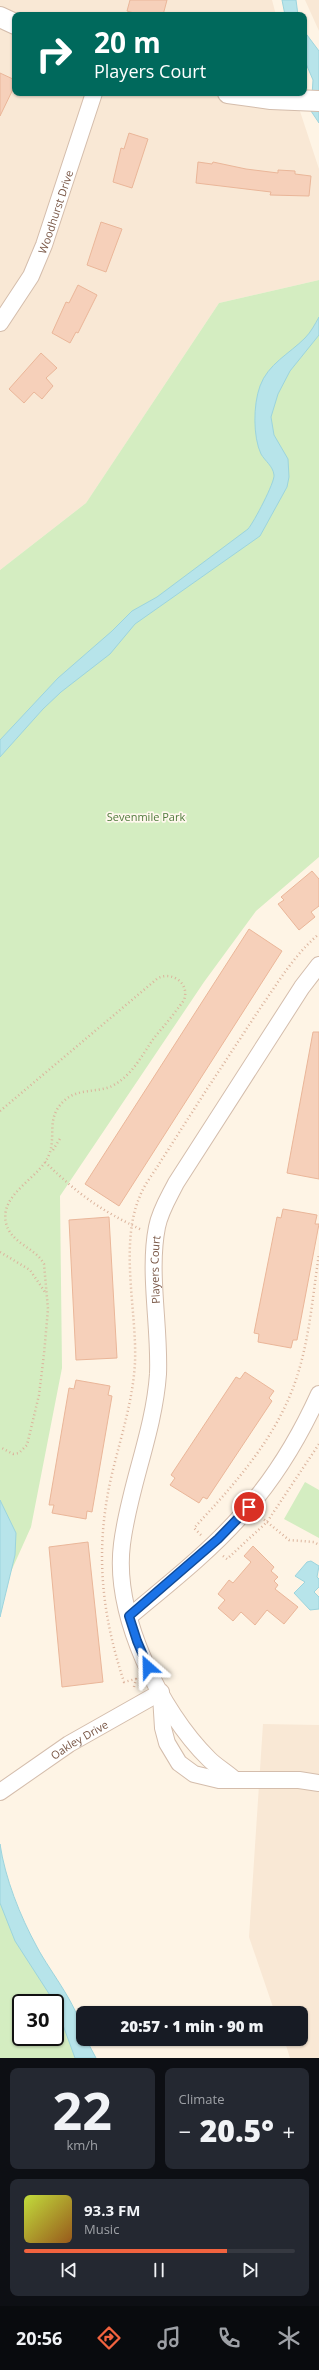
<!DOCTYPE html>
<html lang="en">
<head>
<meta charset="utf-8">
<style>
	body { margin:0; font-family:"Open Sans",sans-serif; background:#242831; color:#f1f3f6; height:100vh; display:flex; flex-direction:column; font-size:15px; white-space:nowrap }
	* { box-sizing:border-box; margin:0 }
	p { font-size:13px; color:#9ea1a6 }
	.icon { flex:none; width:22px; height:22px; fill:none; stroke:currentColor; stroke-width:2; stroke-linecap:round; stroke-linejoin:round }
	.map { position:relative; height:2058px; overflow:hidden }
	.details { display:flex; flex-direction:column; gap:10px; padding:10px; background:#0d0f14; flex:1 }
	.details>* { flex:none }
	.banner { position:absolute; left:12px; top:12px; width:295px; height:84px; border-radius:8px; box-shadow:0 1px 3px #0004; background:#00695c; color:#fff; overflow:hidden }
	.speed { position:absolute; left:12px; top:1994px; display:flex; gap:8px; font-size:20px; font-weight:700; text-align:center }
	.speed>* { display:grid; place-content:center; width:52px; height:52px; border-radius:50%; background:#171b24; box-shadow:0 1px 3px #0004; line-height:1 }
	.speed .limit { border:2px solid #111; border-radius:6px; background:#fff; color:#111 }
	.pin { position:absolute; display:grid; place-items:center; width:34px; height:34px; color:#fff; margin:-17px; border:2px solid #fff; border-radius:50%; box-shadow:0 1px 4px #0007 }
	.me { position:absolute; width:44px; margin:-22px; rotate:335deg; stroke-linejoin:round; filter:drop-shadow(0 0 3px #0008) }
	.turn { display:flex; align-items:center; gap:14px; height:84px; padding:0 16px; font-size:18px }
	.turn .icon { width:52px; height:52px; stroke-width:2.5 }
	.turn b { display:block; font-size:28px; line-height:34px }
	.big { font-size:30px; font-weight:800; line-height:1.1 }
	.details .card { flex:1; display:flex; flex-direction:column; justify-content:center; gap:6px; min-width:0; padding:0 14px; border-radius:8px; background:#242831 }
	.details .dial { align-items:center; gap:0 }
	.dial b { font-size:52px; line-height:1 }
	.song { display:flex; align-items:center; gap:12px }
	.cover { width:48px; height:48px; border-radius:6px; background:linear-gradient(135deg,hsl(70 70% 55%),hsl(30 70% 35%)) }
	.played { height:4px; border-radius:2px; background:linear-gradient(90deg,#f2633f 75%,#363941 75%) }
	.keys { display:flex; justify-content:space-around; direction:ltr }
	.heat { display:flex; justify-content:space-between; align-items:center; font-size:22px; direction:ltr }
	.details .tiles { flex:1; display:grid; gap:10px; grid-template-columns:1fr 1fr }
	.card:last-child { grid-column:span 2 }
	.trip { position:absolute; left:76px; top:2006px; width:232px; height:40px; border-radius:8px; background:#171b24; box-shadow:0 1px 3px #0004; font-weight:800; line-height:40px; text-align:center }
	.tab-bar { display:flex; height:64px; justify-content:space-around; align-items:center; background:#090b0e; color:#9ea1a6 }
	.tab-bar .icon { width:28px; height:28px }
	.tab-bar .on { color:#f2633f }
	.tab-bar b { font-size:18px; color:#f1f3f6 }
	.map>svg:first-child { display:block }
	.residential { fill:#f9e8d5 }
	.green { fill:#d4edc1; fill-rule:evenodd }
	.water { fill:#b7e4ea; stroke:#9cd4dd }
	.building { fill:#f6d0ba; stroke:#eab699 }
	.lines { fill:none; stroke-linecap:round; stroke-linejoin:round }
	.minor-casing { stroke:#d4bdac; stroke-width:18 }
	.tertiary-casing { stroke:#d4bdac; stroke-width:22 }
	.path { stroke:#dbb39c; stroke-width:2.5; stroke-dasharray:1 3; stroke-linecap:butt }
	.minor { stroke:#fff; stroke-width:16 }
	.tertiary { stroke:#fff; stroke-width:20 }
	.route-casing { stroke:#114b97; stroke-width:10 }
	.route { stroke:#1a73e8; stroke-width:7 }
	.labels { text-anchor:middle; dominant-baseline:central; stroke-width:3.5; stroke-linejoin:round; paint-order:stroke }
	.street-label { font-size:11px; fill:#7a5847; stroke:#fff7ed }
	.park-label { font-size:11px; fill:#4f7a3c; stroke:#fff7ed }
</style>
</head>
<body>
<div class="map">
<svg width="319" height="2058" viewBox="0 0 319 2058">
	<rect width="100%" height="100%" fill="#fef4e5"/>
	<path class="residential" d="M0 0H272L276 15H15V93H294L319 169V280L219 303 86 503 0 570Z
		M305 0H319V31Z
		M263 1724 319 1725V2058H290L284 2039H301V2013H275L249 1937Z"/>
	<path class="green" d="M319 280V857L256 911 204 982 60 1196 62 1368 31 1527 0 1596V570L86 503 219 303Z
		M305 1482 319 1490V1538L284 1519Z
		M0 1893 87 2058H0ZM21 2003H55V2037H21Z"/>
	<path class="water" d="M282 0H296L298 15H285Z
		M304 31 319 51V123L311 111 313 80 304 59Z
		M319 317V335L290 371 278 394 271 417 274 435 288 459 289 477 287 487 260 536 135 624 110 654 61 692 43 709 0 757V740L58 678 112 631 132 611 157 597 248 529C254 522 275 482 274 475 273 466 265 461 261 454 253 437 253 405 260 386 268 364 289 354 305 338 311 332 315 324 319 317Z
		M0 1500 16 1533 15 1555 0 1617Z
		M311 1561 319 1566 317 1577 319 1579V1587L314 1592 319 1597V1609L310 1610 294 1593 305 1582 295 1576 307 1562Z
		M0 1844C5 1878 20 1916 37 1947 50 1972 83 2011 83 2039H86L96 2058H75L55 2003 15 1941 0 1903Z"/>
	<path class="building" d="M130 0H167L163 15H141L127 11Z
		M0 73 15 80V85L0 116Z
		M129 133 148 139 132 188 113 182 121 148 124 149Z
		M198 162 212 164 213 162 246 169 278 173V170L295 171V174L311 176 309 196 270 195 271 192 196 183Z
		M101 222 122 229 106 272 87 265Z
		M78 285 97 295 78 333 76 332 70 343 52 333 66 302 69 303Z
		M41 353 57 368 46 378 53 386 42 399 34 392 24 403 9 389Z
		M312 871 319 879V906L311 912 315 917 299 930 278 904 284 900 281 897Z
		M249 929 282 951 119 1206 85 1184Z
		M313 1032H319V1179L287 1173Z
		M283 1209 317 1215 315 1224H319L297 1340H293L291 1348 258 1342 259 1334 254 1333 277 1217 281 1218Z
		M109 1217 117 1358 76 1360 69 1220Z
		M245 1372 274 1391 269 1398 272 1401 207 1499 203 1497 199 1503 170 1485 175 1478 171 1475 236 1377 240 1379Z
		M76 1380 110 1386 108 1395 112 1396 92 1512 87 1511 86 1519 52 1513 54 1505H49L69 1388 74 1389Z
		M88 1542 103 1682 62 1687 49 1547Z
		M253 1546 274 1567 271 1571 278 1577 274 1581 278 1585 275 1589 298 1607 284 1624 267 1610 255 1625 241 1612 233 1621 218 1608 225 1600 218 1594 229 1580 233 1583 251 1562 244 1556Z"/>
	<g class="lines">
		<defs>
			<g id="minor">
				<path id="s1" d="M0 323 31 276 44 245 94 93"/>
				<path d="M129 1617C167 1585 207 1554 240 1517 273 1481 299 1438 319 1394"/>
				<path d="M161 1696 163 1728 167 1743 179 1763 194 1774 219 1780H299L319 1783"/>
				<path id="s2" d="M234 1779C226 1772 216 1766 209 1759 160 1711 113 1614 122 1544 129 1487 154 1432 158 1374 160 1327 148 1272 157 1227 160 1211 169 1197 176 1183L302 987 319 965"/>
				<path id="s3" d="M0 1792 69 1744 161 1692"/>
			</g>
			<path id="tertiary" d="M0 17 15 24
				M228 93 271 99 319 101"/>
		</defs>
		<use href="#minor" class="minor-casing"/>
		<use href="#tertiary" class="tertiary-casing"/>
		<path class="path" d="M0 1111 158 978C173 971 190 984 184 1000 175 1013 164 1026 154 1038 142 1055 132 1076 112 1086 97 1093 77 1088 64 1101 43 1120 60 1141 45 1162 33 1181 0 1196 6 1223 11 1244 35 1247 44 1264L48 1309 44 1354 39 1395 27 1445 19 1453 13 1454 0 1447
			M53 1150 61 1137
			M45 1162C79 1195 100 1210 142 1230
			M0 1252 30 1270 45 1292
			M261 1517 289 1540 314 1542 319 1545
			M201 1535 194 1528C232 1487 270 1445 291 1393 309 1349 312 1300 319 1254
			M223 1556 227 1559 267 1522 319 1444
			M134 1687 136 1679 124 1682C101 1612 95 1550 111 1478 120 1439 133 1402 135 1362 137 1311 119 1244 140 1196 144 1185 153 1174 159 1164 175 1139 191 1114 207 1089 225 1062 243 1034 261 1007 279 981 295 954 319 934"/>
		<use href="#minor" class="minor"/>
		<use href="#tertiary" class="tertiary"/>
	</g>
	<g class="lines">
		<defs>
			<path id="route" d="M148 1667 137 1641 129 1616 218 1539 249 1507"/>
		</defs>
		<use href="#route" class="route-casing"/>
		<use href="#route" class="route"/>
	</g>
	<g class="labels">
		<g class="street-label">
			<text stroke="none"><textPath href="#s1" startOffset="125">Woodhurst Drive</textPath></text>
			<text stroke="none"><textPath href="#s2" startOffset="549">Players Court</textPath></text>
			<text stroke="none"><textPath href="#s3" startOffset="95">Oakley Drive</textPath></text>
		</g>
		<g class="park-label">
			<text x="146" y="816">Sevenmile Park</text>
		</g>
	</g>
</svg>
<div class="speed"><div class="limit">30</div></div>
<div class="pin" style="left:249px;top:1507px;background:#d93025"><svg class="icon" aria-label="arrive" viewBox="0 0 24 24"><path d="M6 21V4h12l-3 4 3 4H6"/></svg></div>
<svg class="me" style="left:148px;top:1667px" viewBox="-20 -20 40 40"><path d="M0-17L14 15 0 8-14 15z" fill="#1a73e8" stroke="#fff" stroke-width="4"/></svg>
<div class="trip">20:57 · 1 min · 90 m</div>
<div class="banner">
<div class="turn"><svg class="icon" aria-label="right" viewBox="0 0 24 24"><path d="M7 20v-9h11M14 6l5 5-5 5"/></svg><div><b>20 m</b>Players Court</div></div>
</div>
</div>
<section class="details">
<div class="tiles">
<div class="card dial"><b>22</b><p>km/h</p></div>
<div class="card"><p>Climate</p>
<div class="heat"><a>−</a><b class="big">20.5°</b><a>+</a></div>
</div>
<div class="card">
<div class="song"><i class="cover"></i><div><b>93.3 FM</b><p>Music</p></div></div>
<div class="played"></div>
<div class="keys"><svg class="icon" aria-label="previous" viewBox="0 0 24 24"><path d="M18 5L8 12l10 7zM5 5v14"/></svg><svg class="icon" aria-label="pause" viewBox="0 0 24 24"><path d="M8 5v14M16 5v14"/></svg><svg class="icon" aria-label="next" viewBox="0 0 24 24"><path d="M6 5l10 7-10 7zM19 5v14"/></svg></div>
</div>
</div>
</section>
<nav class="tab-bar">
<b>20:56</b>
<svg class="icon on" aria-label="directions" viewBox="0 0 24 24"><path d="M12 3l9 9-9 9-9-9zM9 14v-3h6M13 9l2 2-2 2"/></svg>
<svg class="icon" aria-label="music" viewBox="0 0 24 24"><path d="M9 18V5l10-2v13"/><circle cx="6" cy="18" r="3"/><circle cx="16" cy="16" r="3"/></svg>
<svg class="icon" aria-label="phone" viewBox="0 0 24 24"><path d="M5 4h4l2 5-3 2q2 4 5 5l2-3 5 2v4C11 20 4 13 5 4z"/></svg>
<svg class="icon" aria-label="climate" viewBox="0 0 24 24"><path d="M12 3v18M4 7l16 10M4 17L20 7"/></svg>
</nav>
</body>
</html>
